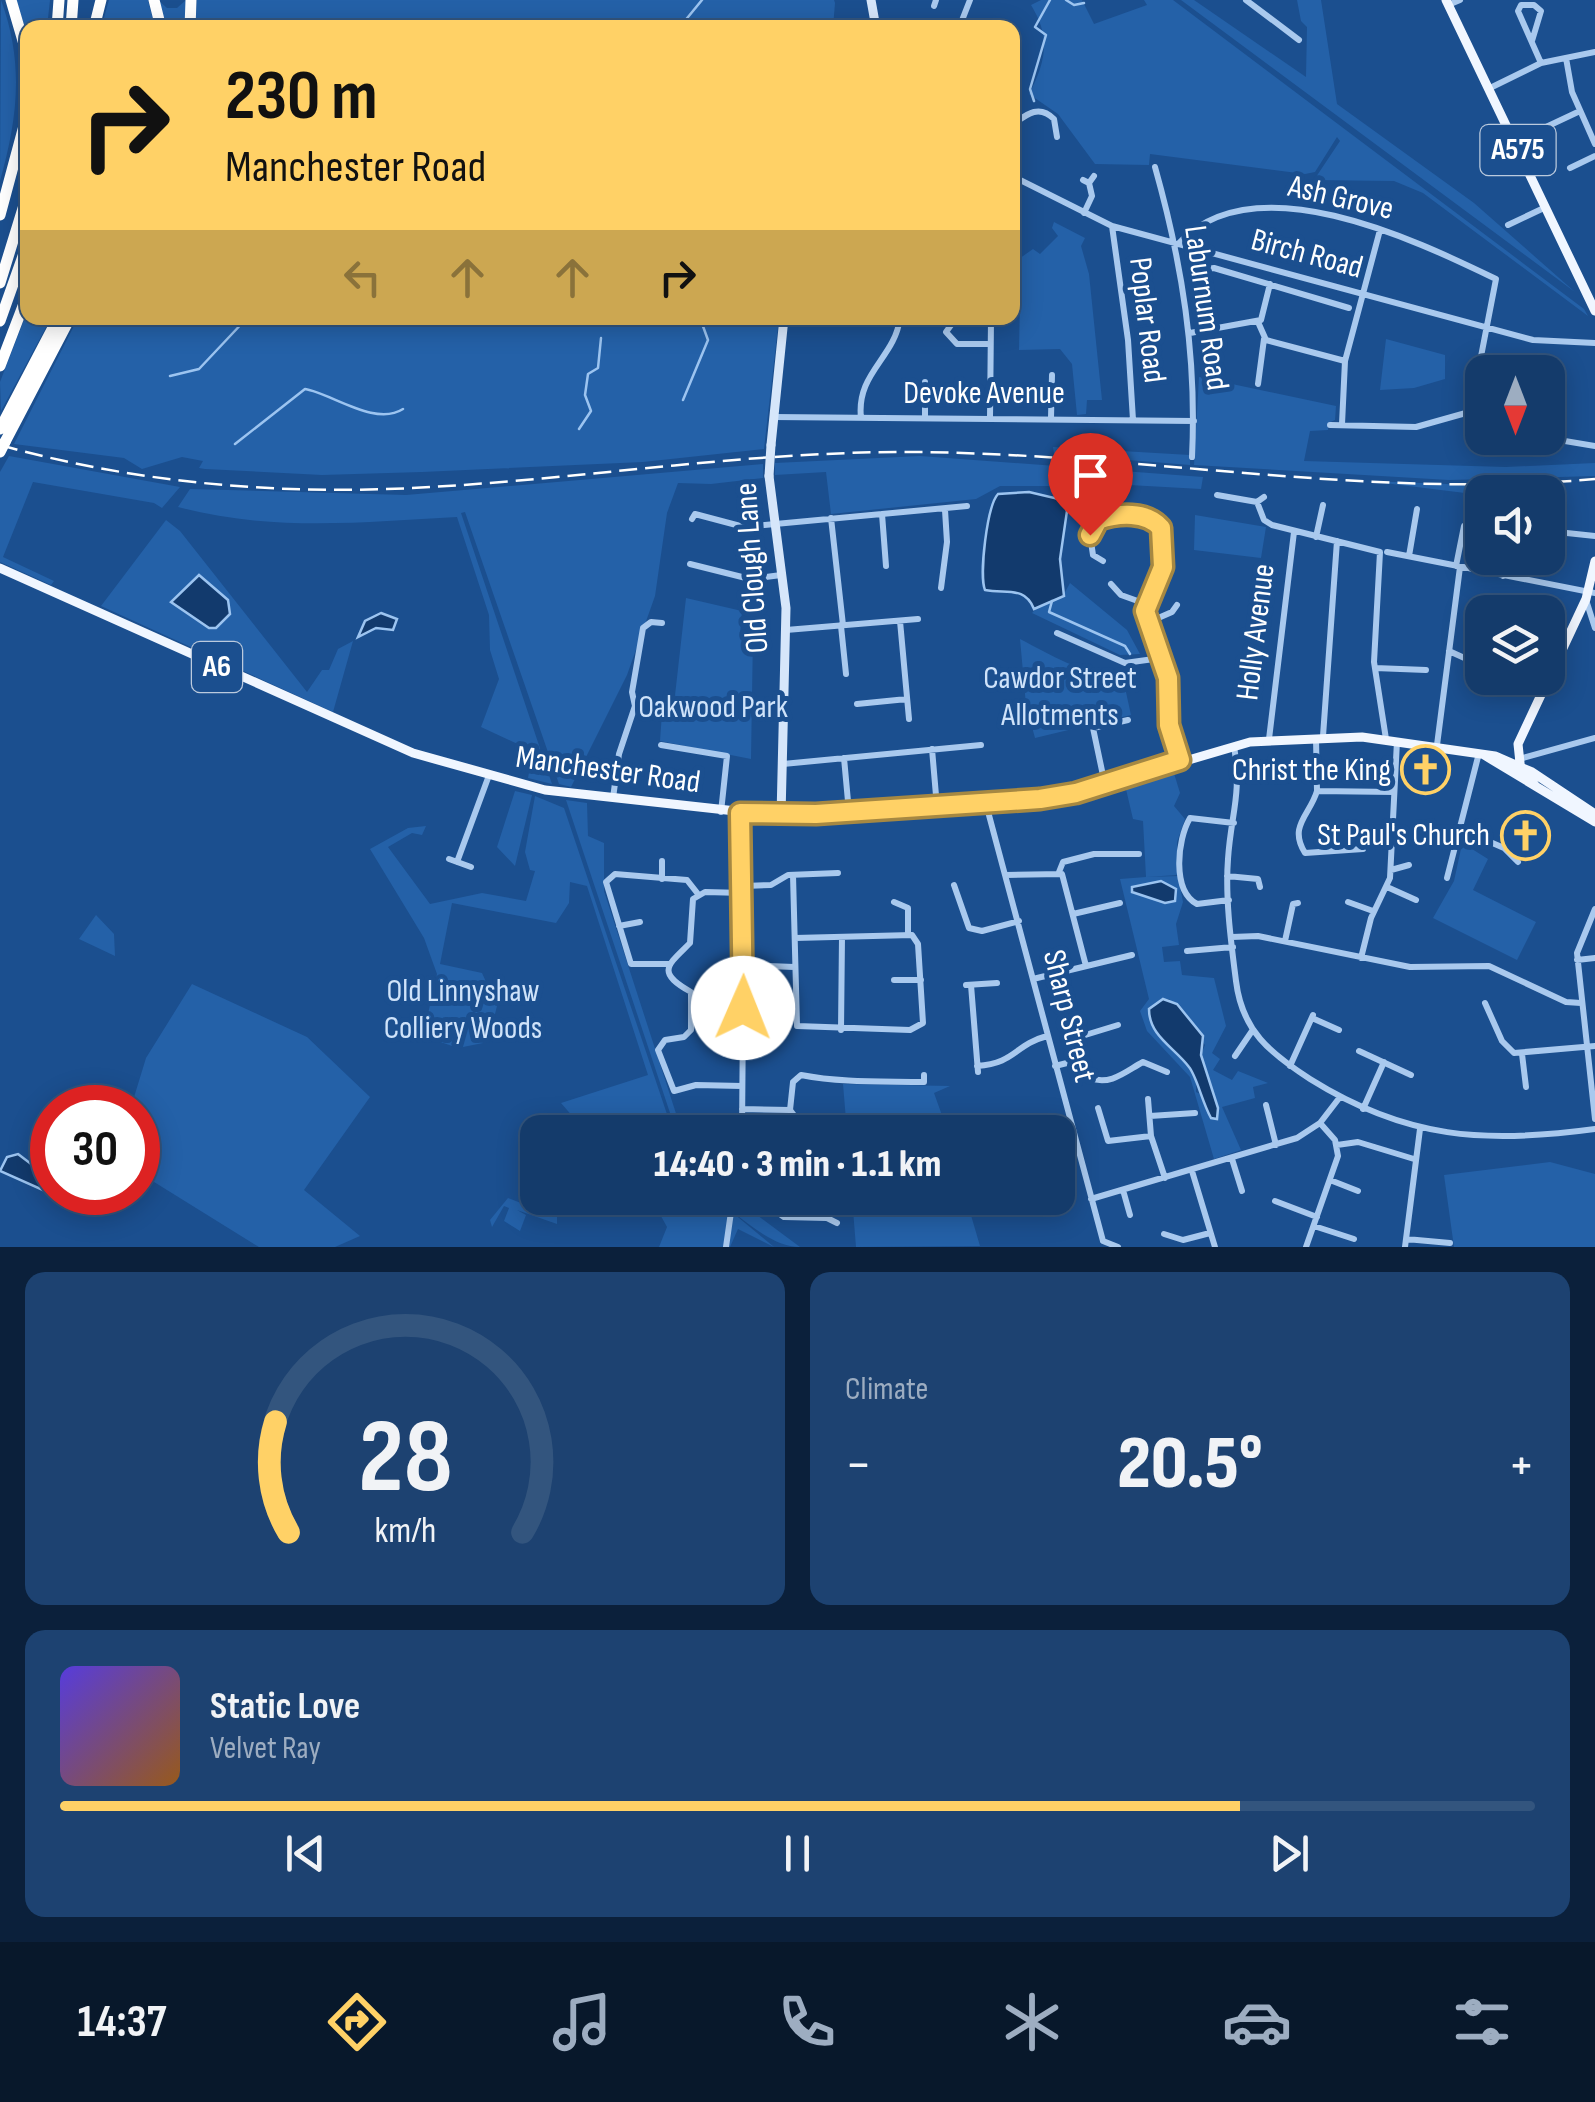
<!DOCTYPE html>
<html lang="en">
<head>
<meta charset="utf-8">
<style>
	body { margin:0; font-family:"Sofia Sans Condensed",sans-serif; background:#1d4271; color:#f1f3f6; height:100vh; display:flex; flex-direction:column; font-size:38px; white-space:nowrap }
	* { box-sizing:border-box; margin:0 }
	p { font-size:32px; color:#9dadc1 }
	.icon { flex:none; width:55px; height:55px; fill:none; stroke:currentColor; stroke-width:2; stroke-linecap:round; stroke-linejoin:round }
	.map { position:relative; height:1247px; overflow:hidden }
	.details { display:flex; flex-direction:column; gap:25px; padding:25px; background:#0b203b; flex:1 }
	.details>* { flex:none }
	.banner { position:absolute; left:20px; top:20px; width:1000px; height:305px; border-radius:20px; box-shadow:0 5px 25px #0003,0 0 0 2px #33557e; background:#ffd166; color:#111; overflow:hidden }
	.needle { width:65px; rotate:180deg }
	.fabs { position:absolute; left:1465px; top:355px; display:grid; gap:20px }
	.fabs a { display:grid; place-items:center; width:100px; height:100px; border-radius:20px; background:#143b6b; box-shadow:0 5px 25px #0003,0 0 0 2px #33557e; font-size:50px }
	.speed { position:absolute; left:30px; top:1085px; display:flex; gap:20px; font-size:50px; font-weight:700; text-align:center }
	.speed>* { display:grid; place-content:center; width:130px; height:130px; border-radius:50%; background:#143b6b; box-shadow:0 5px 25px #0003,0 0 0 2px #33557e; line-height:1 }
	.speed .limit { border:15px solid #d22; background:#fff; color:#111 }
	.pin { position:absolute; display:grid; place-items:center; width:85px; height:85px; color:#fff; margin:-102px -42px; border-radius:50% 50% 50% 0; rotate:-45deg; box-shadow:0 0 10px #0007 }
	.pin .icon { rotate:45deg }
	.me { position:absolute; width:110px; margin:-55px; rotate:1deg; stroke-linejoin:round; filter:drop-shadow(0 0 8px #0008) }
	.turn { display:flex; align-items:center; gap:35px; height:210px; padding:0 40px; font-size:45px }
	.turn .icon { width:130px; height:130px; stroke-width:2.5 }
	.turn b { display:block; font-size:70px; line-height:85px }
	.lanes { display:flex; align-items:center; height:95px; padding:0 40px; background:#0003; justify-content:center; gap:50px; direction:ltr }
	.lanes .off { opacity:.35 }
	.big { font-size:75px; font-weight:800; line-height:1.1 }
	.details .tile { flex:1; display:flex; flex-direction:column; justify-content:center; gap:15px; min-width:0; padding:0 35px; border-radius:20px; background:#1d4271 }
	.details .dial { align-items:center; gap:0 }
	.dial svg { height:260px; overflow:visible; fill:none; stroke:#33557e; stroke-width:7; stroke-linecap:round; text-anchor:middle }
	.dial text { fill:#f1f3f6; stroke:none }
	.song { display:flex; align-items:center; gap:30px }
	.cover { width:120px; height:120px; border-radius:15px; background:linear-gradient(135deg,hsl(250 70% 55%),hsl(30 70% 35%)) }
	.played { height:10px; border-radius:5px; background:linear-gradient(90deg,#ffd166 80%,#33557e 80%) }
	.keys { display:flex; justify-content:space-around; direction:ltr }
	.heat { display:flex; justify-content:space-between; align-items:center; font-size:55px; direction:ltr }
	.details .tiles { flex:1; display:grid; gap:25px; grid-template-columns:1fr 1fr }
	.tile:last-child { grid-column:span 2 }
	.trip { position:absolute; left:520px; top:1115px; width:555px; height:100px; border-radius:20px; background:#143b6b; box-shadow:0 5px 25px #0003,0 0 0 2px #33557e; font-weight:800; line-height:100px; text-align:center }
	.tabs { display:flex; height:160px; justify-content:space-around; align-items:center; background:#08182b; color:#9dadc1 }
	.tabs .icon { width:70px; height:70px }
	.tabs .selected { color:#ffd166 }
	.tabs b { font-size:45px; color:#f1f3f6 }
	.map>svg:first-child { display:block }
	.green { fill:#2461a8; fill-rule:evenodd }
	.water { fill:#123a6d; stroke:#9cc4f0; stroke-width:2.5 }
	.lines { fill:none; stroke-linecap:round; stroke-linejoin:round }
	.stream { stroke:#9cc4f0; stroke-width:2.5 }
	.street { stroke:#a9c9ee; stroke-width:6 }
	.secondary { stroke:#d6e6fa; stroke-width:9 }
	.primary { stroke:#f0f6ff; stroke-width:9 }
	.highway { stroke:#fff; stroke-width:11 }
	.rail { stroke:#fff; stroke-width:2.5; stroke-dasharray:18 8; stroke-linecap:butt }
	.secondary-bridge { stroke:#d6e6fa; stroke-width:9 }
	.highway-bridge { stroke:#fff; stroke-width:11 }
	.route-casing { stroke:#a68842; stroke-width:25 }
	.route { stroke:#ffd166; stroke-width:18 }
	.labels { text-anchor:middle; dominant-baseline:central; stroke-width:10; stroke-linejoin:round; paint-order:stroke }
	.shield { fill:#1b4f8f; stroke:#bbcadd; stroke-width:2.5 }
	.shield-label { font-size:30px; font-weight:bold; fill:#fff }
	.street-label { font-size:32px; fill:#fff; stroke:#1b4f8f }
	.park-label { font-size:32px; fill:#cfe3fa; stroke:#1b4f8f }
	.poi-label { font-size:32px; fill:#fff; stroke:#1b4f8f; text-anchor:end }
</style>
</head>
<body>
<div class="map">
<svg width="1595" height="1247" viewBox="0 0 1595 1247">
	<rect width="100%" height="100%" fill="#1b4f8f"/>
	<path class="green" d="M1 0C24 63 18 117 0 181Z
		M16 0H50L47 27 28 28 27 34Z
		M109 0H148L155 27 101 28Z
		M158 0 167 8H177L186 0 185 27H166Z
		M197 0H834L835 3 833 28H195Z
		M1041 0H1082L1094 24 1147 5 1144 0H1173L1584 309 1588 316 1423 193 1394 181 1314 180 1340 141 1337 137 1315 172 1305 174 1150 154 1149 165 1095 164 1058 114 1029 94C1046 62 1051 37 1031 5Z
		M1181 0H1194L1306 77 1307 27 1301 21 1297 0H1321L1337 104 1474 203 1575 292Z
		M1054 222 1085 238 1081 246 1089 274 1102 400H1087L1086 414 1077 415 1072 364 1060 349 1019 350 1020 299 1014 298 1013 263 1033 249 1040 254 1058 236 1052 228Z
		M27 312 28 318H51L1 411 0 382Z
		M78 318H779L764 449 643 462 422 472 322 475 205 469 199 468 203 461 182 457 142 469 124 458 14 444Z
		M1386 339 1445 355V379L1414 388 1380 390Z
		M1199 377 1336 406 1335 420 1328 423V430L1310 431 1304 461 1506 467 1595 463V476L1449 480 1194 465Z
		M1053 447 1190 455V465L1054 454Z
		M9 456 180 487 162 508 154 503 33 482 3 557 54 581 51 585 0 562V472Z
		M920 456 1203 477 1201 489 1111 484 1070 474 1067 486H1000L976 499 831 514 826 472 775 475V463Z
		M763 464V478L711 484 678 483 667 513 655 596 627 675 571 787 559 784 465 512 461 513 552 784 528 778 532 756 524 747 481 727 499 679 490 650 489 615 457 517C364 522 271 532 178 507L190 489 406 495Z
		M1368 481 1473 485V494Z
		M1195 515 1266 527 1261 558 1194 550Z
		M166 520 180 531 307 692 322 670H329L338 649 353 641 333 712 101 606Z
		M1070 583 1127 630 1140 654 1120 655 1032 613 1042 603 1063 596Z
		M686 598 742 611 740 634H753L751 759 660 741 662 713H673Z
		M1020 639C1053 656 1084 676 1122 674L1131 715 1035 738 1026 705Z
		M1173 770 1180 793 1174 806 1185 819 1177 842 1178 875 1146 877 1178 876 1183 902 1176 924 1179 945 1162 947 1164 962 1180 961 1182 975 1214 978 1226 1026 1212 1053 1220 1059 1213 1070 1232 1080 1238 1071 1268 1083 1253 1087 1255 1098 1222 1107 1241 1150 1214 1159 1190 1077 1147 1031 1140 1011 1149 999 1120 879 1146 877 1143 821 1133 819 1125 785ZM1162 999H1169L1205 1045 1201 1054 1215 1101 1196 1092V1078L1157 1002Z
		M515 791 532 795 515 866 497 847Z
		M535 796 564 808 673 1132H586L561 1103 648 1075 587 886 570 882 569 903 556 923 452 903 440 964 482 973 497 1006 488 1042 458 1048 423 1036 437 974 424 938 370 849 408 828 426 826 422 835 412 833 388 847 430 904 482 893 526 901 535 871 530 870 525 852Z
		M566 800 587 803 588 836 604 843V891L682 1132 676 1131Z
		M1464 835 1473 838 1472 849 1488 859 1473 890 1536 922 1517 960 1433 918 1454 881Z
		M96 915 114 934 115 956 79 939Z
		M192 984 307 1037 370 1097 304 1190 360 1236 335 1247H259L138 1172V1108L131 1107 146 1058Z
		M843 1084 950 1086 934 1093 948 1132H847Z
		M1550 1162 1595 1174V1247H1454L1444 1175Z
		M508 1198 557 1217V1224L517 1210 526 1215 520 1231 504 1221 509 1208 504 1206 492 1227 490 1220Z
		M651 1198H715L774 1247 738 1229 730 1247H659L667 1227Z
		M852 1198H966L980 1246 856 1247Z
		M737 1205 746 1207 800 1247C776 1247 752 1227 733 1212Z"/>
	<path class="water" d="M1029 492 1063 500 1067 511 1060 559 1064 596 1034 609C1025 586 1007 594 985 590 979 575 987 506 998 494Z
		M199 575 228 600 230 614 216 628H209L171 602Z
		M381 613 397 619 393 630 376 628 358 637 365 621Z
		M1161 881 1176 889 1175 901 1165 903 1132 892V887Z
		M1163 999 1177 1004 1203 1036 1201 1055 1218 1108 1217 1119 1211 1118C1202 1102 1197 1077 1189 1067 1174 1047 1149 1036 1149 1009Z
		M18 1154 39 1170H52L54 1195 0 1171 7 1157Z"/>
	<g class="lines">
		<path class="stream" d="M1066 0 1074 5 1084 3
			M679 28 702 0
			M1034 101 1030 89 1046 35 1035 27 1050 0
			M170 376 199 369 247 318
			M683 400 708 340 700 318
			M579 429 591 411 585 395 588 374 598 368 601 338
			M235 444 305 389C331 393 375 427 403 409
			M1052 601 1049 612 1125 646 1130 654"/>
		<path class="street" d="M1246 0 1299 40
			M1448 5 1460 0
			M934 6 936 0
			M959 28 970 0
			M1532 41 1541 11 1534 5H1521L1518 11 1541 63
			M1566 58 1572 92 1595 144
			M1488 89 1541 63 1595 52
			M1012 125C1027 114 1039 104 1054 119L1057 137
			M1546 127 1580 111
			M1012 143 1016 168 1012 194
			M1155 167C1182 263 1197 356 1192 457
			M1570 168 1595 156
			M1016 178 1112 226 1533 340 1595 343
			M1083 180 1089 183 1094 176
			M1084 213 1092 196 1089 183
			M1508 225 1546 207
			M1112 226 1128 340 1133 420
			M1178 244C1253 162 1413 239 1496 279L1478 372 1479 408
			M1193 271 1214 268 1349 308
			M1258 322 1266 340 1345 361
			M1190 333 1261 320 1270 284
			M990 344H957L946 332 954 321H991
			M1258 384 1264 339
			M773 417 1194 421
			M861 418C856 373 895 358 900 318
			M925 418V382
			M990 418 991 319
			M1051 418 1052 375
			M1342 424 1345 361 1380 230
			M1330 425 1416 427 1480 409
			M1547 438 1595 446
			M1217 495 1257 502 1264 497
			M1257 502 1264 520 1272 525 1380 552 1374 662 1386 739
			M882 514 886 566
			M831 518 843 625
			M692 519 695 514 744 527 967 506
			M1548 531 1595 536
			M1316 537 1323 505
			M1387 552 1595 593
			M1409 556 1417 509
			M1103 561 1093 555 1090 535 1098 521 1144 517 1161 528C1174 570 1144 579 1145 609 1147 635 1166 658 1169 683 1173 715 1168 725 1180 760
			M690 564 750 579 781 575
			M1456 566 1464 526
			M1503 576 1507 558
			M1111 584 1121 595 1146 604
			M941 588 947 542 945 510
			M1586 600 1595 628
			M900 621 909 719
			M1149 622 1172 612 1177 605
			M841 626 846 674
			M786 630 918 619
			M1057 633 1125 663 1161 658
			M1449 651 1482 666
			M1375 668 1426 670
			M1510 678 1542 692
			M857 704 907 699
			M1323 736 1337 541
			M1316 738 1317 791
			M1269 739 1294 532
			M661 745 727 756 721 812
			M1437 745 1460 567
			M1234 746C1242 796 1231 813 1228 859 1225 898 1231 942 1236 981 1242 1031 1270 1053 1310 1079 1406 1139 1485 1144 1595 1129
			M932 749 937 807
			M844 758 849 812
			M1519 759 1595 738
			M783 764 981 745
			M1105 785 1093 728 1128 720
			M613 798 619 754 635 706 632 692 643 628 651 622 662 623
			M986 804 1103 1241
			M740 813 744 893 742 1132
			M1460 829 1504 848 1518 862
			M1363 849 1305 853C1288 826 1310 815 1317 791L1394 792
			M449 859 471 867
			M457 862 488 778
			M1391 870 1409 865
			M1059 872 1063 862 1094 854H1139
			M793 875 797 1026 910 1030 923 1023 918 944 912 935 795 938
			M1006 875 1062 874 1086 966
			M1227 876 1258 879 1260 887
			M1447 878 1479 753
			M662 879V861
			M954 885 969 928 982 931 1019 921
			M744 886 771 885 788 875 838 873
			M1387 887 1416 900
			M1229 900 1197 904C1172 891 1177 840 1190 818L1234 823
			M894 902 908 908V934
			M1348 902 1373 911
			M1595 909 1577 953 1595 1119
			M1073 914 1120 903
			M619 926 640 922
			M1232 937 1258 936 1410 967 1489 966 1566 1002 1581 1003
			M1285 941 1293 904 1298 903
			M1187 951 1233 947
			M1361 958 1371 918 1390 878 1397 741
			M1577 960 1595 958
			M669 964H631L606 882 615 874 687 880 698 894
			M744 965 794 967
			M1033 979 1132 955
			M894 980H921
			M966 985 997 983
			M971 985 978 1072
			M1485 1003 1502 1041 1514 1053 1595 1046
			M1312 1018 1339 1030
			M1118 1025 1082 1036 1080 1047 1090 1078C1111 1086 1126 1071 1143 1062L1167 1072
			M841 1030 842 937
			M1359 1051 1411 1075
			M1522 1054 1526 1087
			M1235 1056 1252 1031
			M977 1066C1016 1063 1014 1045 1047 1036
			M1055 1066 1083 1059
			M1290 1066 1313 1015
			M742 1086 696 1085 674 1091 658 1050 665 1040 684 1037 691 1030V992C655 972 668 965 690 943L693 899 705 892 744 893
			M1148 1099 1151 1136 1165 1178
			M1266 1105 1276 1145
			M1098 1108 1108 1141 1151 1136
			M742 1109 790 1110 803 1127 840 1128
			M1363 1109 1384 1062
			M790 1110 793 1082 801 1075C842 1083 883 1081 924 1082V1075
			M1150 1116 1195 1113
			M1337 1145 1358 1142 1414 1159
			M1232 1159 1242 1191
			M1192 1171 1215 1247
			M1330 1180 1358 1191
			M1123 1190 1130 1215
			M758 1198 784 1217 827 1218 837 1223
			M1091 1199 1297 1138 1320 1123 1340 1097
			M1275 1201 1317 1217
			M827 1218 828 1198
			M1314 1226 1354 1239
			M1164 1234 1183 1240 1210 1233
			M1406 1239 1450 1243
			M1103 1241 1118 1247
			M726 1247 731 1212 739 1198
			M1306 1247 1338 1156 1335 1140 1320 1123
			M1405 1247 1420 1129"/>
		<path class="secondary" d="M871 0 876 28
			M771 445 784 318
			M769 476 786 608 781 816"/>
		<path class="primary" d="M1446 0 1595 311
			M0 568 413 753 545 790 781 816 937 807 1076 793 1250 742 1362 737 1495 756 1532 772 1595 814
			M1484 755 1595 822
			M1535 785 1521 772 1518 744 1586 599 1595 561"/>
		<path class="highway" d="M11 0 28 58
			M154 0 161 28
			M57 28 59 0
			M71 28 73 0
			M94 28 101 0
			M190 28 191 0
			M0 215 28 111
			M0 283 28 192
			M0 321 28 242
			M0 366 28 293
			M0 429 58 318
			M5 442 70 318"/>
		<path class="rail" d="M0 445C139 484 286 496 431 487 588 478 746 452 904 452 1134 452 1365 500 1595 479"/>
		<path class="secondary-bridge" d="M769 476 771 445"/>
		<path class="highway-bridge" d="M0 452 5 442"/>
	</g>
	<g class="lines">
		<defs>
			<path id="route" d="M743 1008 740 813 816 814 1040 799 1076 793 1180 760 1169 725 1168 678 1145 611 1163 567 1161 528C1147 511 1118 513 1098 520L1090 535"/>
		</defs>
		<use href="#route" class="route-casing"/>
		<use href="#route" class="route"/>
	</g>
	<defs>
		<symbol id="church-ring" viewBox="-11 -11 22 22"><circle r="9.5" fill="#1b4f8f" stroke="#ffd166" stroke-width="1.5"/><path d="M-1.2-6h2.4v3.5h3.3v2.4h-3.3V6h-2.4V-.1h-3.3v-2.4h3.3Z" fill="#ffd166"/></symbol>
	</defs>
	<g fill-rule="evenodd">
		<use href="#church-ring" x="1398" y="742" width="55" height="55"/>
		<use href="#church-ring" x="1498" y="808" width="55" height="55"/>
	</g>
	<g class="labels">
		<g class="shield">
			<rect x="1480.5" y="125" width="75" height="50" rx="8"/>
			<rect x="192" y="642" width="50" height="50" rx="8"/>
		</g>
		<g class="shield-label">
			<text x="1518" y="150">A575</text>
			<text x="217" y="667">A6</text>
		</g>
		<g class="street-label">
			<text transform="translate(1341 198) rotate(13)">Ash Grove</text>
			<text transform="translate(1307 254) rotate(15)">Birch Road</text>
			<text transform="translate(1206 308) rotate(82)">Laburnum Road</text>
			<text transform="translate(1147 320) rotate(83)">Poplar Road</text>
			<text x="984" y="393">Devoke Avenue</text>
			<text transform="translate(752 568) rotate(-94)">Old Clough Lane</text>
			<text transform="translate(1256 632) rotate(-83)">Holly Avenue</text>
			<text transform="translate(608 770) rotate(8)">Manchester Road</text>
			<text transform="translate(1069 1016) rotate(76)">Sharp Street</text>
		</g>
		<g class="park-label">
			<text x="1060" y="678">Cawdor Street<tspan x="1060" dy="37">Allotments</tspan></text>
			<text x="713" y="707">Oakwood Park</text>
			<text x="463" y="991">Old Linnyshaw<tspan x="463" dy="37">Colliery Woods</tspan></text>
		</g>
		<g class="poi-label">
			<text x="1391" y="770">Christ the King</text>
			<text x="1490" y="835">St Paul's Church</text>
		</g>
	</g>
</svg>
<div class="fabs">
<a><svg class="needle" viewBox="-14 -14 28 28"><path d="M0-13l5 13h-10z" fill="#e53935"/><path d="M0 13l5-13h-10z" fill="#9dadc1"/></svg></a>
<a><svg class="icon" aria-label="sound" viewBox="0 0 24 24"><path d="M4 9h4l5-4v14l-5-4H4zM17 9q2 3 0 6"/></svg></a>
<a><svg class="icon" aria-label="layers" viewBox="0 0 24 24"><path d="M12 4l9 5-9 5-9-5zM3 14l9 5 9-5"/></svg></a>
</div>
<div class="speed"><div class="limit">30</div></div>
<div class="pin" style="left:1090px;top:535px;background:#d93025"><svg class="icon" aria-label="arrive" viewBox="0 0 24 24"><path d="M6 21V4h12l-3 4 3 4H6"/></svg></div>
<svg class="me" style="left:743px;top:1008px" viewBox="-20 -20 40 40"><circle r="19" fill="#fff"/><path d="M0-13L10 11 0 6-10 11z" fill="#ffd166"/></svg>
<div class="trip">14:40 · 3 min · 1.1 km</div>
<div class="banner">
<div class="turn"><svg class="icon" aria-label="right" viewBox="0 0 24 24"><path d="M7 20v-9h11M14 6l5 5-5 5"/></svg><div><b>230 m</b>Manchester Road</div></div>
<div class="lanes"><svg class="icon off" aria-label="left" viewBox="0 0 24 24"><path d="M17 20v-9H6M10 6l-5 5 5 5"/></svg><svg class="icon off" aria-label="ahead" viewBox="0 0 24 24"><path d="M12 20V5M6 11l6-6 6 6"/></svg><svg class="icon off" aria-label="ahead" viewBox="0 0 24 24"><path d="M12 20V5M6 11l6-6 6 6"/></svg><svg class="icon" aria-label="right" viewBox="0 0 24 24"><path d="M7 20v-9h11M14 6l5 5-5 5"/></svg></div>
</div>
</div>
<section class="details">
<div class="tiles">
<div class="tile dial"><svg viewBox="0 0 100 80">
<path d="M14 69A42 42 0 1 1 86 69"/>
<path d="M14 69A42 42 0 0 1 10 35" stroke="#ffd166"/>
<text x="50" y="56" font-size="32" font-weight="700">28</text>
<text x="50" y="72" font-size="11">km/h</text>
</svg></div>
<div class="tile"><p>Climate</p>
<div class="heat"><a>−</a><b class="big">20.5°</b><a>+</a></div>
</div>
<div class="tile">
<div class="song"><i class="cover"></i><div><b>Static Love</b><p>Velvet Ray</p></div></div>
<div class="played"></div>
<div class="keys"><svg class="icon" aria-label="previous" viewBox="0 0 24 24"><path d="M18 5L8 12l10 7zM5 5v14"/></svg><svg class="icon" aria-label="pause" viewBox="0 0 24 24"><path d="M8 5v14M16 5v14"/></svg><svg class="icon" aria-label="next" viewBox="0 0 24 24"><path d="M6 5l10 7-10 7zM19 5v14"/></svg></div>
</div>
</div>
</section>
<nav class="tabs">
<b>14:37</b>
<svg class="icon selected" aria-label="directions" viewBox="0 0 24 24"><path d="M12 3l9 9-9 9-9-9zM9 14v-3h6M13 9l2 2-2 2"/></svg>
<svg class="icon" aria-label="music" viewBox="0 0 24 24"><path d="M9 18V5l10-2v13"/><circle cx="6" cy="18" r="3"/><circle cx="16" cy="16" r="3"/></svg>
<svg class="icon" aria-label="phone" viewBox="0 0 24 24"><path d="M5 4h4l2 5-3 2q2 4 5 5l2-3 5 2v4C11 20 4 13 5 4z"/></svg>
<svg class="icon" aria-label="climate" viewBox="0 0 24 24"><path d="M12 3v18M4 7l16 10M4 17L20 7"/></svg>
<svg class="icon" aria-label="car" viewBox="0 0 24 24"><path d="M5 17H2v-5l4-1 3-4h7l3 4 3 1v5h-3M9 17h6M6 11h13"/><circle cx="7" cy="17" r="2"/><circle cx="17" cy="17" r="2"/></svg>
<svg class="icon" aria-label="filters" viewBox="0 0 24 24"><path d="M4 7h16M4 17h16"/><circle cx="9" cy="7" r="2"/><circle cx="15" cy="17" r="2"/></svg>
</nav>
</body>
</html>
